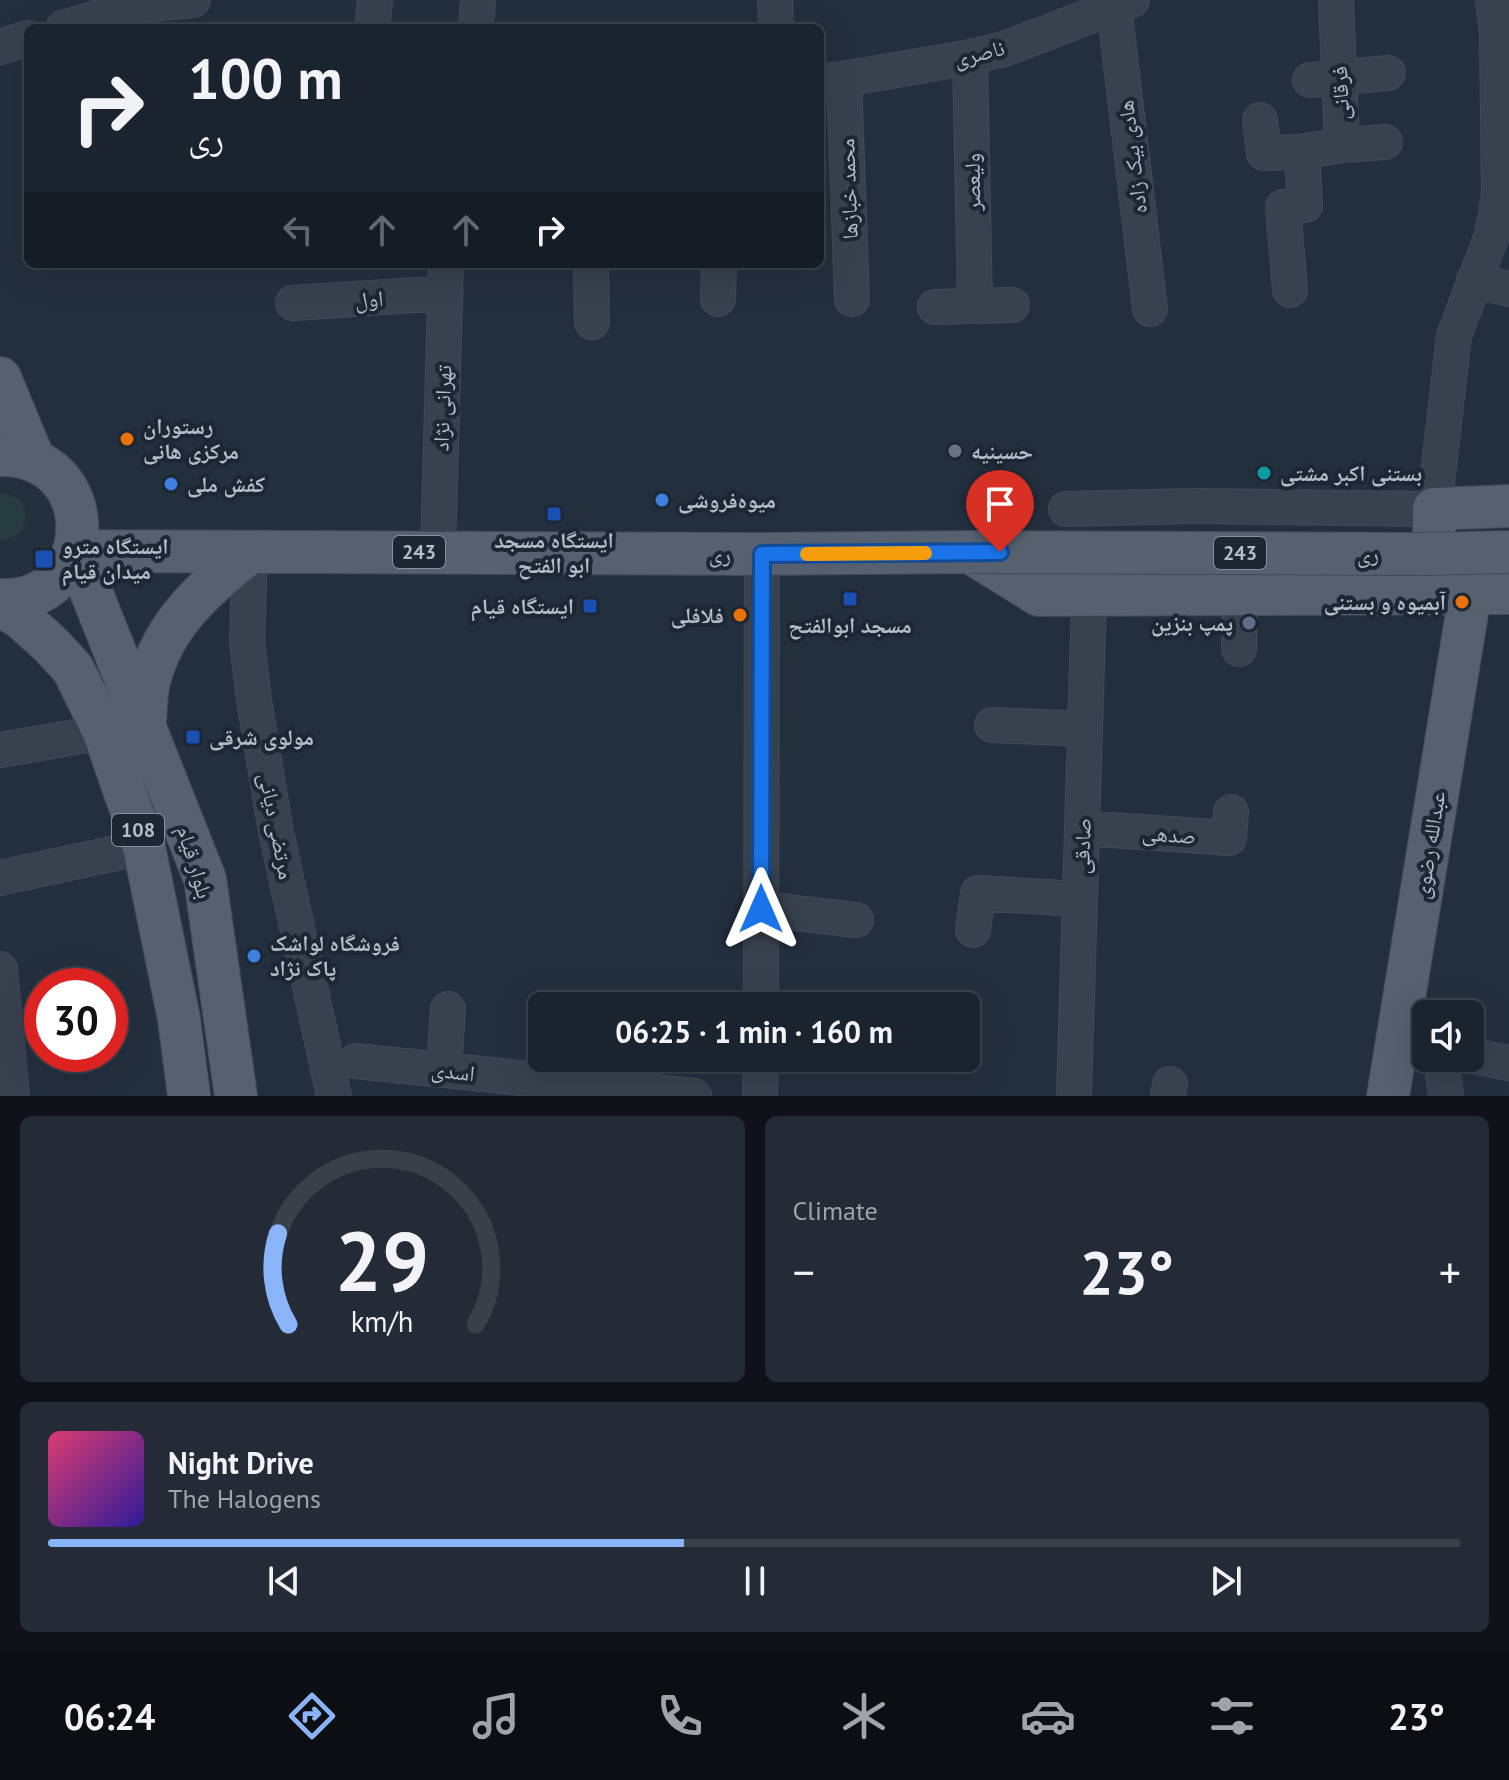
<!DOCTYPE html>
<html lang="en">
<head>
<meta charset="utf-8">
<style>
	body { margin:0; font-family:"PT Sans","Noto Naskh Arabic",sans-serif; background:#242b36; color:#f1f3f6; height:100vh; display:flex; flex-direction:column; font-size:30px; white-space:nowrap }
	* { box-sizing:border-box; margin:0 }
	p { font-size:26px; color:#a0a4aa }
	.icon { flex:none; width:44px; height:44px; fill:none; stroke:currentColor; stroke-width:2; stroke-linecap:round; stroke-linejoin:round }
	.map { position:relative; height:1096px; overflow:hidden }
	.sheet { display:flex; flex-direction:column; gap:20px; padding:20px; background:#0f1319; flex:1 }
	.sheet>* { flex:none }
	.guide { position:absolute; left:24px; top:24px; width:800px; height:244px; border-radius:12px; box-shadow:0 8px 32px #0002,0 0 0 2px #39404a; background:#1b232e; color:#f1f3f6; overflow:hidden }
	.buttons { position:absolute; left:1412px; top:1000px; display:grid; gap:16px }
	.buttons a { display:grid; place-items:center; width:72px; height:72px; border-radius:12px; background:#1b232e; box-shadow:0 8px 32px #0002,0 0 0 2px #39404a; font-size:40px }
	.speed { position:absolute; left:24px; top:968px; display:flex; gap:16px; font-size:40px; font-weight:700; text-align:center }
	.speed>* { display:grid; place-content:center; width:104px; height:104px; border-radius:50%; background:#1b232e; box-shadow:0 8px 32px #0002,0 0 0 2px #39404a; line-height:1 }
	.speed .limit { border:12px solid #d22; background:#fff; color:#111 }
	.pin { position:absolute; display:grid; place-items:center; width:68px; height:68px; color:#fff; margin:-82px -34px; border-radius:50% 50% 50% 0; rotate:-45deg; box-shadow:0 0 8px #0007 }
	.pin .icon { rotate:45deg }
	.me { position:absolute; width:88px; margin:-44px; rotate:0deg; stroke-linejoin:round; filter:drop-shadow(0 0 6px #0008) }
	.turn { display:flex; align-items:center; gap:28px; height:168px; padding:0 32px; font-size:36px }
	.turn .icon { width:104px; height:104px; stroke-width:2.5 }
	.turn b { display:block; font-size:56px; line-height:68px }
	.lanes { display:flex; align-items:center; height:76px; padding:0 32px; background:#0003; justify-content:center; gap:40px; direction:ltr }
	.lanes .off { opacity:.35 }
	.big { font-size:60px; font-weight:800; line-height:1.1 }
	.sheet .tile { flex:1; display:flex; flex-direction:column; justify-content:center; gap:12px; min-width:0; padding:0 28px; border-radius:12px; background:#242b36 }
	.sheet .dial { align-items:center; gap:0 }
	.dial svg { height:208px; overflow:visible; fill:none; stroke:#39404a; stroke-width:7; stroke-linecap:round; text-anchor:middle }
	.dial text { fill:#f1f3f6; stroke:none }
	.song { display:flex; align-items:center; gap:24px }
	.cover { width:96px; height:96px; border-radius:12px; background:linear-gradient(135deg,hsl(340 70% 55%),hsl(250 70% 35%)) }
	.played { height:8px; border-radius:4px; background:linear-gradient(90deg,#8ab4f8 45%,#39404a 45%) }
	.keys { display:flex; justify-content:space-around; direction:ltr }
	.heat { display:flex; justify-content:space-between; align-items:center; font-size:44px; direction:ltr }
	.sheet .tiles { flex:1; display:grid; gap:20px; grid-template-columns:1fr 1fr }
	.tile:last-child { grid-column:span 2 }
	.trip { position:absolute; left:528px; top:992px; width:452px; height:80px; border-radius:12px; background:#1b232e; box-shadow:0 8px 32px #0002,0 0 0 2px #39404a; font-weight:800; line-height:80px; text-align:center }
	.dock { display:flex; height:128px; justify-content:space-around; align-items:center; background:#0b0e12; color:#a0a4aa }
	.dock .icon { width:56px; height:56px }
	.dock .active { color:#8ab4f8 }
	.dock b { font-size:36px; color:#f1f3f6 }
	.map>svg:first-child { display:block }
	.green { fill:#263c3f }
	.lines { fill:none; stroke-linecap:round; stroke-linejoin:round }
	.minor-casing { stroke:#414a57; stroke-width:36 }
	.major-casing { stroke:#414a57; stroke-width:44 }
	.minor { stroke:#38414e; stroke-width:34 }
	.major { stroke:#56606e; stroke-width:42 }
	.major-bridge-casing { stroke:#414a57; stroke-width:44; stroke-linecap:butt }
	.major-bridge { stroke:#56606e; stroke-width:42 }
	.route-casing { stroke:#114b97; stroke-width:20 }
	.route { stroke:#1a73e8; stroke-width:14 }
	.slow { stroke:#f59e0b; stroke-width:14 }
	.food-dot { fill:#e8710a; stroke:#1d2633; stroke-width:3 }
	.worship-dot { fill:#6b7280; stroke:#1d2633; stroke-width:3 }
	.culture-dot { fill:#0f9aa8; stroke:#1d2633; stroke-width:3 }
	.shop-dot { fill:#3f7fe0; stroke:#1d2633; stroke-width:3 }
	.transit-dot { fill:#1a4fb4; stroke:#1d2633; stroke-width:3 }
	.service-dot { fill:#5c6f8a; stroke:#1d2633; stroke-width:3 }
	.labels { text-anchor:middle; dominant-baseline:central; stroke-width:8; stroke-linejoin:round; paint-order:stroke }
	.shield { fill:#1d2633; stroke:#878f9c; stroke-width:2 }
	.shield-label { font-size:20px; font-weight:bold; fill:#b4bcc9 }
	.street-label { font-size:22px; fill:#b4bcc9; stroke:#1d2633 }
	.poi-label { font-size:22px; font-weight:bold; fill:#b4bcc9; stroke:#1d2633; text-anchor:start }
</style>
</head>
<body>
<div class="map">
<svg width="1509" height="1096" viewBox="0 0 1509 1096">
	<rect width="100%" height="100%" fill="#242f3e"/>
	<path class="green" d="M0 493C34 494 34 538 0 540Z"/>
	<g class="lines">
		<defs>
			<path id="minor" d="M775 0 776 28
				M1114 6 1150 309
				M63 28 141 5 193 0
				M372 28 375 0
				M476 28 478 0
				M0 47 28 38
				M970 57 975 306
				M844 79 852 299
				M1310 80 1388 73
				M820 81 844 79 970 57 1004 49 1132 0
				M1260 120 1264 153 1302 152 1342 145 1336 0
				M1342 145 1385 142
				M591 264 592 322
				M1474 280 1509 289
				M1290 290 1283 207 1305 205 1302 152
				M718 299 719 264
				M293 303 445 293
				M935 307 1012 305
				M1066 509 1196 506 1434 509 1454 336 1492 235 1499 195 1497 34 1493 0
				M438 551 446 264
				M250 552 247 642 254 700 276 832 334 1096
				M1239 649 1240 596
				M992 725 1085 729
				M0 750 104 732
				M1082 828 1229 838 1231 812
				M0 878 144 847
				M761 909 856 920
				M973 930 978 893 1080 899
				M0 969 12 1096
				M761 1006 762 554
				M1470 1055 1509 1063
				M1441 1058 1446 1096
				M356 1061 694 1096
				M444 1070 448 1009
				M760 1096 761 1058
				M1074 1096 1089 596
				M1168 1096 1170 1084"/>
			<path id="major" d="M0 378 34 460
				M0 455C105 454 101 604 0 600
				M75 551 762 554 970 552 1039 595 1509 593
				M75 551 205 879 236 1096
				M0 606 20 617 52 646 73 669 104 732 144 847 179 1019 189 1096
				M145 722C146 707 146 691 150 678 165 621 206 588 250 552
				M1388 1096 1470 595 1469 575 1434 543V509L1509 506"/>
		</defs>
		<use href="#minor" class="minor-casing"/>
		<use href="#major" class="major-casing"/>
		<use href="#minor" class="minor"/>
		<use href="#major" class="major"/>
		<defs>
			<path id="major-bridge" d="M970 552 1420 554 1509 552"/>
		</defs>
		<use href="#major-bridge" class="major-bridge-casing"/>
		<use href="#major-bridge" class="major-bridge"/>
	</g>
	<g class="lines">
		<defs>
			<path id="route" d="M761 909 762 554 1000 552"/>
		</defs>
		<use href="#route" class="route-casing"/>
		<use href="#route" class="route"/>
		<path class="slow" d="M807 554 925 553"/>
	</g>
	<g class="food-dot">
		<circle cx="127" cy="439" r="8"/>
		<circle cx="1462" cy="602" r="8"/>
		<circle cx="740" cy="615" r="8"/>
	</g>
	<circle class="worship-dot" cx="955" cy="451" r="8"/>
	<circle class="culture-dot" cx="1264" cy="473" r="8"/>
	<g class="shop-dot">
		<circle cx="171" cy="484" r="8"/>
		<circle cx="662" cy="500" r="8"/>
		<circle cx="254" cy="956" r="8"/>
	</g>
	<g class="transit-dot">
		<rect x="546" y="506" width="16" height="16" rx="4"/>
		<rect x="34" y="549" width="20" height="20" rx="4"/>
		<rect x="842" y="591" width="16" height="16" rx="4"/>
		<rect x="582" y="598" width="16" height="16" rx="4"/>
		<rect x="185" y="729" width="16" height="16" rx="4"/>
	</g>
	<circle class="service-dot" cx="1249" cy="623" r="8"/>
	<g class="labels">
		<g class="shield">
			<rect x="393" y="536" width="52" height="32" rx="6"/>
			<rect x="1214" y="537" width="52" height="32" rx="6"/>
			<rect x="112" y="814" width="52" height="32" rx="6"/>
		</g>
		<g class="shield-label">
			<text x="419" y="552">243</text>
			<text x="1240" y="553">243</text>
			<text x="138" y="830">108</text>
		</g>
		<g class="street-label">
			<text transform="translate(979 53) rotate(-14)">ناصری</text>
			<text transform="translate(1340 93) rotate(-92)">فرقانی</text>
			<text transform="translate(1132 157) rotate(-97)">هادی بیک زاده</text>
			<text transform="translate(972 182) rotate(-91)">ولیعصر</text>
			<text transform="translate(848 189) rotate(-92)">محمد خبازها</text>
			<text transform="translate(369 299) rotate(-5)">اول</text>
			<text transform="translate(442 408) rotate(-88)">تهرانی نژاد</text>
			<text transform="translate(720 554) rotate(1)">ری</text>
			<text x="1368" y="554">ری</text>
			<text transform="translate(277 826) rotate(79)">مرتضی دیانی</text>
			<text transform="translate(1169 834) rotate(4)">صدهی</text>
			<text transform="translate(1429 845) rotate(-81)">عبدالله رضوی</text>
			<text transform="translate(1082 846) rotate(-88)">صادقی</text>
			<text transform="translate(195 862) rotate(73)">بلوار قیام</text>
			<text transform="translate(453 1071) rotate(6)">اسدی</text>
		</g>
		<g class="poi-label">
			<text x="143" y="426">رستوران<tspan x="143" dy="25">مرکزی هانی</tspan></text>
			<text x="971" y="451">حسینیه</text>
			<text x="1280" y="473">بستنی اکبر مشتی</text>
			<text x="187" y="484">کفش ملی</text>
			<text x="678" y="500">میوه‌فروشی</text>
			<text x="554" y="540" text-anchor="middle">ایستگاه مسجد<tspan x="554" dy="25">ابو الفتح</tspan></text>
			<text x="62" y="546">ایستگاه مترو<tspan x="62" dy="25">میدان قیام</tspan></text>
			<text x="1446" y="602" text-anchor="end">آبمیوه و بستنی</text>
			<text x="574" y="606" text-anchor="end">ایستگاه قیام</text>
			<text x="724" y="615" text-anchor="end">فلافلی</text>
			<text x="1233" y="623" text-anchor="end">پمپ بنزین</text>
			<text x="850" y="625" text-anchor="middle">مسجد ابوالفتح</text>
			<text x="209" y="737">مولوی شرقی</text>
			<text x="270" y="943">فروشگاه لواشک<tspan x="270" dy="25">پاک نژاد</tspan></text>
		</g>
	</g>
</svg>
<div class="buttons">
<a><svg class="icon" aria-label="sound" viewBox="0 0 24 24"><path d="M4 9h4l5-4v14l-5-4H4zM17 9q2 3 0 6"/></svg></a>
</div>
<div class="speed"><div class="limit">30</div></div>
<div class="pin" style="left:1000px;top:552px;background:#d93025"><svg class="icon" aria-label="arrive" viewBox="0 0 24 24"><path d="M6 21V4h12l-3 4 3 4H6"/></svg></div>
<svg class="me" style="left:761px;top:909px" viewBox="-20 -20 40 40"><path d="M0-17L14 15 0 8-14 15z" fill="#1a73e8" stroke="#fff" stroke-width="4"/></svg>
<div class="trip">06:25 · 1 min · 160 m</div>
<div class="guide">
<div class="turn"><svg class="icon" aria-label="right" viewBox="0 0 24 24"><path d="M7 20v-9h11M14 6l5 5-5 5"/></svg><div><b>100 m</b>ری</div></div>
<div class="lanes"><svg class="icon off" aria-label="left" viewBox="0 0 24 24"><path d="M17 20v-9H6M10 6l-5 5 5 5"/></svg><svg class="icon off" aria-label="ahead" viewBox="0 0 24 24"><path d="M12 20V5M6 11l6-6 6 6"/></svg><svg class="icon off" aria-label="ahead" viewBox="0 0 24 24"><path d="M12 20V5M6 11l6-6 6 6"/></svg><svg class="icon" aria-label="right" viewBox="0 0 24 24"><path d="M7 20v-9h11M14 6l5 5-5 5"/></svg></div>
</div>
</div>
<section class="sheet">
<div class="tiles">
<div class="tile dial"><svg viewBox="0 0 100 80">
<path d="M14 69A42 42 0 1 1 86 69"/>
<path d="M14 69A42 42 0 0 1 10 34" stroke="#8ab4f8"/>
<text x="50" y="56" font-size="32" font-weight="700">29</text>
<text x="50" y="72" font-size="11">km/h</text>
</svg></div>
<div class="tile"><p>Climate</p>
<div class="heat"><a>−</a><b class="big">23°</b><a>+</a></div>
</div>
<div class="tile">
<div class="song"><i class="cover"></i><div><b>Night Drive</b><p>The Halogens</p></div></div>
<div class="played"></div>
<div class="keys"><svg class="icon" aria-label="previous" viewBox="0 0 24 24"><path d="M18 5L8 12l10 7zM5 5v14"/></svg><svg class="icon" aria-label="pause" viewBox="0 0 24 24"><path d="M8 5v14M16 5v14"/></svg><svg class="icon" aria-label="next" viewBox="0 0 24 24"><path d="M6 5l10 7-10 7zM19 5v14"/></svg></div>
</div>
</div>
</section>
<nav class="dock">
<b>06:24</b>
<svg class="icon active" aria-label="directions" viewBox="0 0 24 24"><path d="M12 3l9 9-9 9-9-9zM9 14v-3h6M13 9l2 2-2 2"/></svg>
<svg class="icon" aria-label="music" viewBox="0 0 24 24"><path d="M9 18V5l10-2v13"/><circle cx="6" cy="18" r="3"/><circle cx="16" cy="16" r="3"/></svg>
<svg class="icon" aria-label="phone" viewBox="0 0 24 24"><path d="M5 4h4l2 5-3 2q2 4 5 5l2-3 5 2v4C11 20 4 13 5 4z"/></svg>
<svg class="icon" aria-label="climate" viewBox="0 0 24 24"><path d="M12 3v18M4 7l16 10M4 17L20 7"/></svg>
<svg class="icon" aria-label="car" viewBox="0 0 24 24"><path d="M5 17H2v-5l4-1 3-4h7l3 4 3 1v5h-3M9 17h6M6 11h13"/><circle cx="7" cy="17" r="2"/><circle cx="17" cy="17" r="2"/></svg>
<svg class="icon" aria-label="filters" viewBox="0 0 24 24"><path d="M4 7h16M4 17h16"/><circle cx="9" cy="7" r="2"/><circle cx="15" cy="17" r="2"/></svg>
<b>23°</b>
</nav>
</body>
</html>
